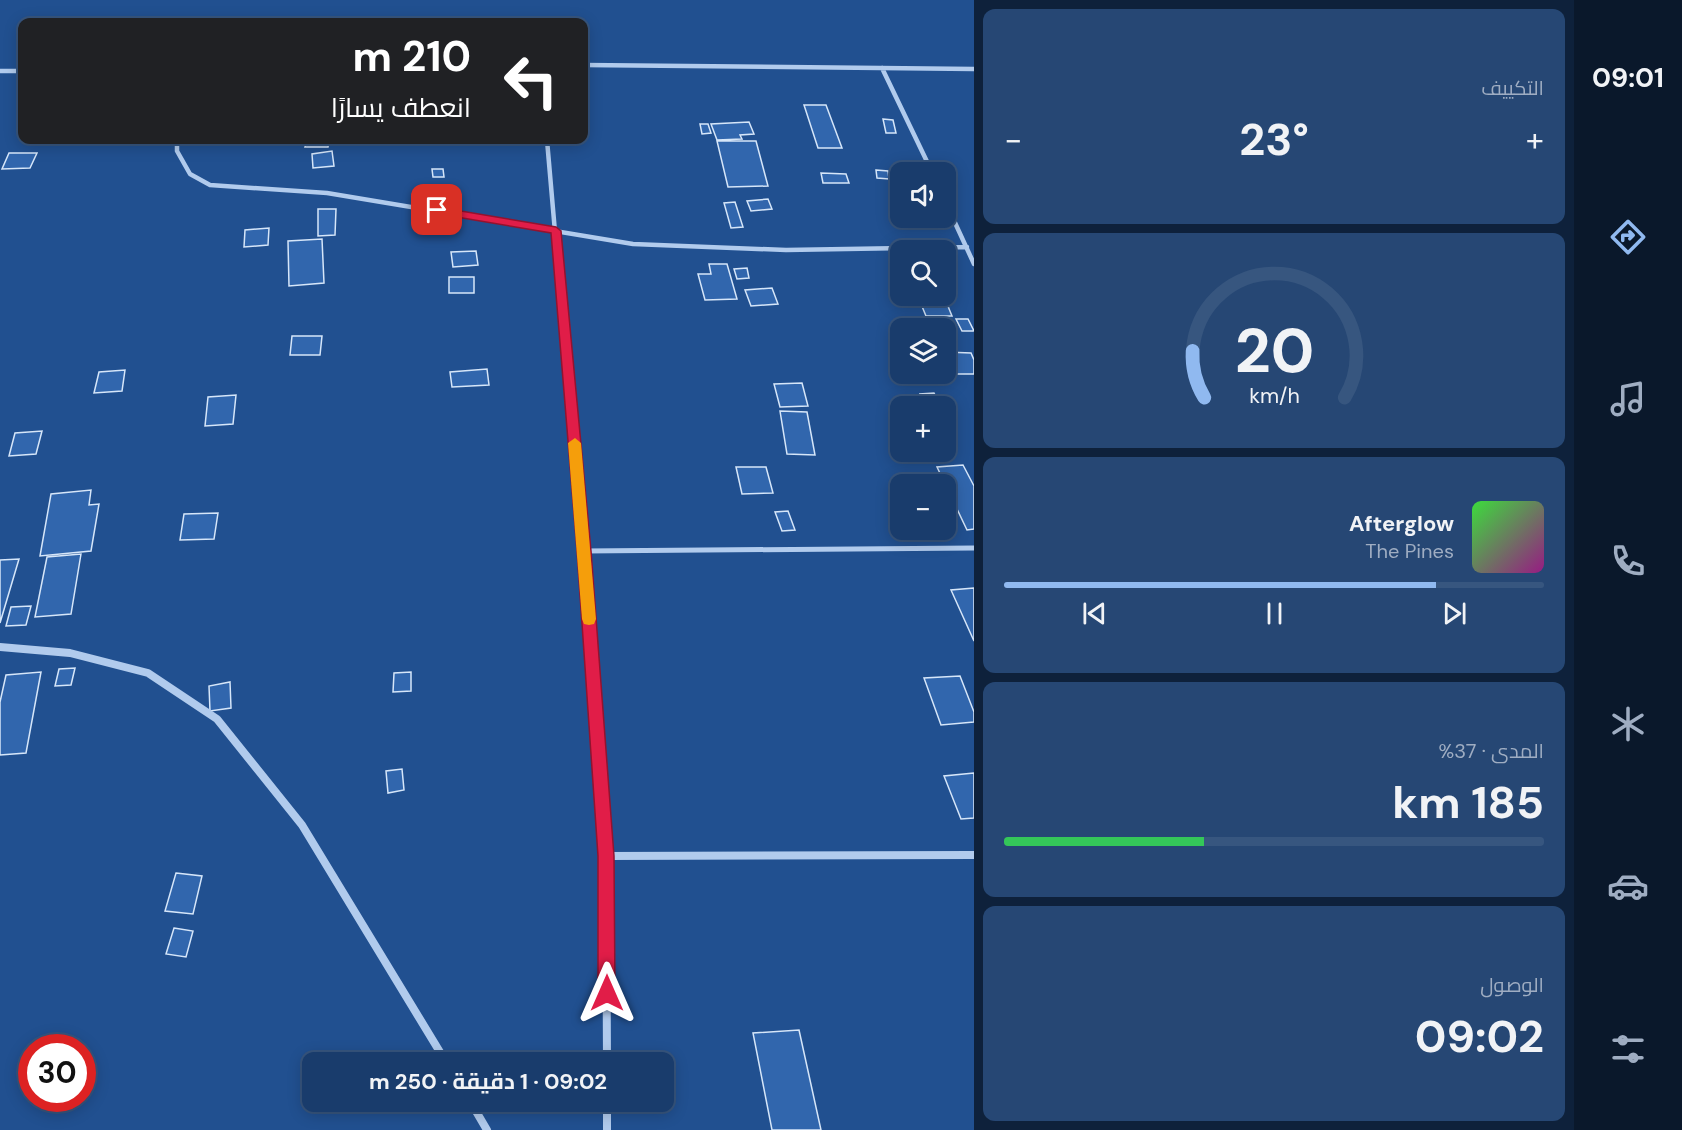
<!DOCTYPE html>
<html lang="ar">
<head>
<meta charset="utf-8">
<style>
	body { margin:0; font-family:"DM Sans",Cairo,sans-serif; background:#264774; color:#f1f3f6; direction:rtl; height:100vh; display:flex; flex-direction:column; font-size:22px; white-space:nowrap }
	* { box-sizing:border-box; margin:0 }
	p { font-size:20px; color:#9fadc2 }
	.icon { flex:none; width:33px; height:33px; fill:none; stroke:currentColor; stroke-width:2; stroke-linecap:round; stroke-linejoin:round }
	.map { position:relative; flex:1; overflow:hidden; direction:ltr }
	.panel { display:flex; flex-direction:column; gap:9px; padding:9px; background:#0e213b; width:600px }
	.panel>* { flex:none }
	.top-card { position:absolute; left:18px; top:18px; width:570px; height:126px; border-radius:12px; box-shadow:0 3px 15px #0003,0 0 0 2px #37567f; direction:rtl; background:#202124; color:#fff; overflow:hidden }
	.tools { position:absolute; left:890px; top:162px; display:grid; gap:12px }
	.tools a { display:grid; place-items:center; width:66px; height:66px; border-radius:12px; background:#193c6c; box-shadow:0 3px 15px #0003,0 0 0 2px #37567f; font-size:30px }
	.speed { position:absolute; left:18px; top:1034px; display:flex; gap:12px; font-size:30px; font-weight:700; text-align:center }
	.speed>* { display:grid; place-content:center; width:78px; height:78px; border-radius:50%; background:#193c6c; box-shadow:0 3px 15px #0003,0 0 0 2px #37567f; line-height:1 }
	.speed .limit { border:9px solid #d22; background:#fff; color:#111 }
	.pin { position:absolute; display:grid; place-items:center; width:51px; height:51px; color:#fff; margin:-26px; border-radius:12px; box-shadow:0 3px 9px #0006 }
	.me { position:absolute; width:66px; margin:-33px; rotate:0deg; stroke-linejoin:round; filter:drop-shadow(0 0 4px #0008) }
	.turn { display:flex; align-items:center; gap:21px; height:126px; padding:0 18px; font-size:27px }
	.turn .icon { width:78px; height:78px; stroke-width:2.5 }
	.turn b { display:block; font-size:42px; line-height:51px }
	.big { font-size:45px; font-weight:700; line-height:1.1 }
	.panel .widget { flex:1; display:flex; flex-direction:column; justify-content:center; gap:9px; min-width:0; padding:0 21px; border-radius:12px; background:#264774 }
	.panel .dial { align-items:center; gap:0 }
	.dial svg { height:156px; overflow:visible; fill:none; stroke:#37567f; stroke-width:7; stroke-linecap:round; text-anchor:middle }
	.dial text { fill:#f1f3f6; stroke:none }
	.song { display:flex; align-items:center; gap:18px }
	.cover { width:72px; height:72px; border-radius:9px; background:linear-gradient(135deg,hsl(120 70% 55%),hsl(310 70% 35%)) }
	.played { height:6px; border-radius:3px; background:linear-gradient(90deg,#90b9f0 80%,#37567f 80%) }
	.keys { display:flex; justify-content:space-around; direction:ltr }
	.heat { display:flex; justify-content:space-between; align-items:center; font-size:33px; direction:ltr }
	.charge { height:9px; border-radius:4px; background:linear-gradient(90deg,#34c759 37%,#37567f 0) }
	.trip { position:absolute; left:302px; top:1052px; width:372px; height:60px; border-radius:12px; background:#193c6c; box-shadow:0 3px 15px #0003,0 0 0 2px #37567f; font-weight:700; line-height:60px; text-align:center; direction:rtl }
	main { display:flex; flex:1; min-height:0 }
	.tab-bar { display:flex; flex-direction:column; width:108px; justify-content:space-around; align-items:center; background:#0a182b; color:#9fadc2 }
	.tab-bar .icon { width:42px; height:42px }
	.tab-bar .selected { color:#90b9f0 }
	.tab-bar b { font-size:27px; color:#f1f3f6 }
	.map>svg:first-child { display:block }
	.building { fill:#3166ad; stroke:#d6e6f9; stroke-width:1.5 }
	.lines { fill:none; stroke-linecap:round; stroke-linejoin:round }
	.street-far2 { stroke:#b1cbed; stroke-width:4.5 }
	.street-far1 { stroke:#b1cbed; stroke-width:5 }
	.street { stroke:#b1cbed; stroke-width:8 }
	.route { fill:#e11d48; stroke:#92132f; stroke-width:1.5 }
	.slow { fill:#f59e0b }
</style>
</head>
<body>
<main>
<nav class="tab-bar">
<b>09:01</b>
<svg class="icon selected" aria-label="directions" viewBox="0 0 24 24"><path d="M12 3l9 9-9 9-9-9zM9 14v-3h6M13 9l2 2-2 2"/></svg>
<svg class="icon" aria-label="music" viewBox="0 0 24 24"><path d="M9 18V5l10-2v13"/><circle cx="6" cy="18" r="3"/><circle cx="16" cy="16" r="3"/></svg>
<svg class="icon" aria-label="phone" viewBox="0 0 24 24"><path d="M5 4h4l2 5-3 2q2 4 5 5l2-3 5 2v4C11 20 4 13 5 4z"/></svg>
<svg class="icon" aria-label="climate" viewBox="0 0 24 24"><path d="M12 3v18M4 7l16 10M4 17L20 7"/></svg>
<svg class="icon" aria-label="car" viewBox="0 0 24 24"><path d="M5 17H2v-5l4-1 3-4h7l3 4 3 1v5h-3M9 17h6M6 11h13"/><circle cx="7" cy="17" r="2"/><circle cx="17" cy="17" r="2"/></svg>
<svg class="icon" aria-label="filters" viewBox="0 0 24 24"><path d="M4 7h16M4 17h16"/><circle cx="9" cy="7" r="2"/><circle cx="15" cy="17" r="2"/></svg>
</nav>
<section class="panel">
<div class="widget"><p>التكييف</p>
<div class="heat"><a>−</a><b class="big">23°</b><a>+</a></div>
</div>
<div class="widget dial"><svg viewBox="0 0 100 80">
<path d="M14 69A42 42 0 1 1 86 69"/>
<path d="M14 69A42 42 0 0 1 8 45" stroke="#90b9f0"/>
<text x="50" y="56" font-size="32" font-weight="700">20</text>
<text x="50" y="72" font-size="11">km/h</text>
</svg></div>
<div class="widget">
<div class="song"><i class="cover"></i><div><b>Afterglow</b><p>The Pines</p></div></div>
<div class="played"></div>
<div class="keys"><svg class="icon" aria-label="previous" viewBox="0 0 24 24"><path d="M18 5L8 12l10 7zM5 5v14"/></svg><svg class="icon" aria-label="pause" viewBox="0 0 24 24"><path d="M8 5v14M16 5v14"/></svg><svg class="icon" aria-label="next" viewBox="0 0 24 24"><path d="M6 5l10 7-10 7zM19 5v14"/></svg></div>
</div>
<div class="widget"><p>المدى · 37%</p><b class="big">185 km</b><div class="charge"></div></div>
<div class="widget"><p>الوصول</p><b class="big">09:02</b></div>
</section>
<div class="map">
<svg width="974" height="1130" viewBox="0 0 974 1130">
	<rect width="100%" height="100%" fill="#215090"/>
	<path class="building" d="M804 105H826L842 148H818Z
		M883 119 893 120 896 133H886Z
		M749 122 754 134 740 135 742 139 717 140 711 124Z
		M700 124H708L711 133 702 134Z
		M307 140H329L328 147H305Z
		M717 141H756L768 186 728 187Z
		M332 151 334 166 313 168 312 154Z
		M9 153H37L30 168 2 169Z
		M432 169H443L444 177H433Z
		M876 170 888 171 889 179 877 178Z
		M821 173 846 174 849 183H823Z
		M430 191H444V208H429Z
		M768 199 772 209 751 211 747 201Z
		M735 202 743 227 731 228 724 203Z
		M318 209H336L335 235 318 236Z
		M269 228 268 245 244 247 245 230Z
		M322 239 324 283 289 286 288 241Z
		M476 251 478 265 453 267 451 252Z
		M709 264H727L737 299 705 300 698 274H711Z
		M747 268 749 278 737 279 734 269Z
		M449 277H474V293H449Z
		M772 288 778 304 751 306 745 290Z
		M919 299H945L952 316H926Z
		M956 319H968L974 331H962Z
		M292 336H322L320 355H290Z
		M945 352 971 353 974 360V374H951Z
		M487 369 489 385 452 387 450 372Z
		M125 370 122 391 94 393 99 372Z
		M802 383 808 406 780 407 774 384Z
		M934 393 941 406H926L920 394Z
		M236 395 233 424 205 426 208 397Z
		M780 411 807 412 815 455 787 454Z
		M42 431 36 454 9 456 15 433Z
		M963 465 974 486V529L967 530 937 467Z
		M736 467H766L773 493 742 494Z
		M91 490 89 505 99 504 91 551 40 556 51 494Z
		M788 511 795 530 782 531 775 512Z
		M218 513 214 539 180 540 184 514Z
		M81 554 71 614 35 617 47 557Z
		M19 559 0 623V560Z
		M974 588V641L951 590Z
		M31 606 26 625 6 626 11 607Z
		M75 668 71 685 55 686 59 669Z
		M41 672 26 753 0 755V702L6 675Z
		M411 672V691L393 692 394 673Z
		M960 676 974 712V722L941 725 924 678Z
		M230 682 231 708 210 711 209 686Z
		M402 769 404 790 388 793 386 771Z
		M974 773V818L961 819 944 776Z
		M176 873 202 876 193 914 165 911Z
		M174 928 193 931 186 957 166 954Z
		M799 1030 821 1130H772L753 1033Z"/>
	<g class="lines">
		<path class="street-far2" d="M584 65 974 69
			M882 68 932 172
			M0 71H22
			M177 140V151L190 174 210 185 327 193 633 244 786 250 967 247
			M547 140 559 278
			M945 201 974 264"/>
		<path class="street-far1" d="M559 276 591 645
			M584 551 974 548"/>
		<path class="street" d="M591 643 606 856 607 1062
			M0 647 70 653 148 673 217 719 302 825 446 1062
			M606 856 974 855
			M470 1101 487 1130
			M607 1101V1130"/>
	</g>
	<path class="route" d="M437 207 556 227 561 231 591 551 614 856 615 993 613 1000 607 1002 600 1000 598 993V856L577 551 551 233 433 213V208Z"/>
	<path class="slow" d="M575 438 581 443 596 619 594 624 589 625 584 624 582 619 568 443Z"/>
</svg>
<div class="tools">
<a><svg class="icon" aria-label="sound" viewBox="0 0 24 24"><path d="M4 9h4l5-4v14l-5-4H4zM17 9q2 3 0 6"/></svg></a>
<a><svg class="icon" aria-label="search" viewBox="0 0 24 24"><circle cx="10" cy="10" r="6"/><path d="M15 15l6 6"/></svg></a>
<a><svg class="icon" aria-label="layers" viewBox="0 0 24 24"><path d="M12 4l9 5-9 5-9-5zM3 14l9 5 9-5"/></svg></a>
<a>+</a>
<a>−</a>
</div>
<div class="speed"><div class="limit">30</div></div>
<div class="pin" style="left:437px;top:210px;background:#d93025"><svg class="icon" aria-label="arrive" viewBox="0 0 24 24"><path d="M6 21V4h12l-3 4 3 4H6"/></svg></div>
<svg class="me" style="left:607px;top:993px" viewBox="-20 -20 40 40"><path d="M0-17L14 15 0 8-14 15z" fill="#e11d48" stroke="#fff" stroke-width="4"/></svg>
<div class="trip">09:02 · 1 دقيقة · 250 m</div>
<div class="top-card">
<div class="turn"><svg class="icon" aria-label="left" viewBox="0 0 24 24"><path d="M17 20v-9H6M10 6l-5 5 5 5"/></svg><div><b>210 m</b>انعطف يسارًا</div></div>
</div>
</div>
</main>
</body>
</html>
